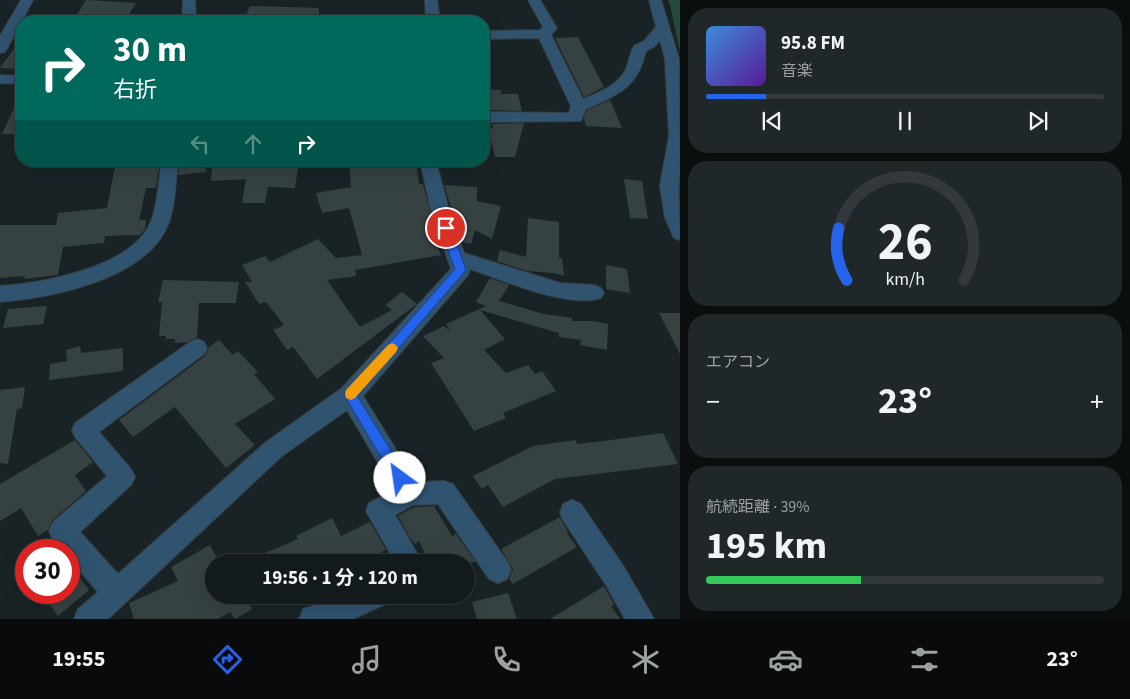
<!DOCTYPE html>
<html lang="ja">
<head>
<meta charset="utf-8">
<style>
	body { margin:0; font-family:"Source Sans 3","Noto Sans JP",sans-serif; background:#202729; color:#f1f3f6; height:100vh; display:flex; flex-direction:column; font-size:19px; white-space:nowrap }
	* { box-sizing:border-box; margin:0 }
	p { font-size:16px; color:#9da1a3 }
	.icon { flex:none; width:28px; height:28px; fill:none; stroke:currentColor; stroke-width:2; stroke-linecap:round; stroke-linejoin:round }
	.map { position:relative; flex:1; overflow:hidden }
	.panel { display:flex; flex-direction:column; gap:8px; padding:8px; background:#0a0e0f; width:450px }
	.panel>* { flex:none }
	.top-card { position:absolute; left:15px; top:15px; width:475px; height:152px; border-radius:20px; box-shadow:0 5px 20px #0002,0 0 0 1px #32383b; background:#00695c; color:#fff; overflow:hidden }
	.speed { position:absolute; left:15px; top:539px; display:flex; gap:10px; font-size:25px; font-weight:700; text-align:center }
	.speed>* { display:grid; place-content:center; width:65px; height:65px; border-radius:50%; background:#131a1c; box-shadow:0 5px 20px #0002,0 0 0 1px #32383b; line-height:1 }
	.speed .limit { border:8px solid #d22; background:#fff; color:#111 }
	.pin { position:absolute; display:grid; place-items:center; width:42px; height:42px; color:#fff; margin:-21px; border:2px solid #fff; border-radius:50%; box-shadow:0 1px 5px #0007 }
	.me { position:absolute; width:55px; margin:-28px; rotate:329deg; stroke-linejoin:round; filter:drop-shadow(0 0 4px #0008) }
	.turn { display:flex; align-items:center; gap:18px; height:105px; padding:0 15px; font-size:22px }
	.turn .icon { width:65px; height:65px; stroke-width:2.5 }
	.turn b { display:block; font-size:35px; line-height:42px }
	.lanes { display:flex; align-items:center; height:48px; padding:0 15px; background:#0003; justify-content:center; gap:25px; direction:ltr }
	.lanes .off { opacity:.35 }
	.big { font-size:38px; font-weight:700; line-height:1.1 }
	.panel .widget { flex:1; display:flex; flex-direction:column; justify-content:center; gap:8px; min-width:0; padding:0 18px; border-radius:20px; background:#202729 }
	.panel .dial { align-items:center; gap:0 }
	.dial svg { height:130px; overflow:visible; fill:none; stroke:#32383b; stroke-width:7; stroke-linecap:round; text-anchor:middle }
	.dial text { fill:#f1f3f6; stroke:none }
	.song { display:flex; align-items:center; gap:15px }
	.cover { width:60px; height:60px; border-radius:8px; background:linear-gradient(135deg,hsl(210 70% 55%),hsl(270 70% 35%)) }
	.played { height:5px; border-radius:2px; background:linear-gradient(90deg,#2563eb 15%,#32383b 15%) }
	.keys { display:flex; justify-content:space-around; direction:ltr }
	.heat { display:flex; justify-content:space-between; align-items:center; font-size:28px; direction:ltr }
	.charge { height:8px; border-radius:4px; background:linear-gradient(90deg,#34c759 39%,#32383b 0) }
	.trip { position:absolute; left:205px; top:554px; width:270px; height:50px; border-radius:25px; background:#131a1c; box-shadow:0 5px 20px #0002,0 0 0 1px #32383b; font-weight:700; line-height:50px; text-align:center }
	.dock { display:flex; height:80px; justify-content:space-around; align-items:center; background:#080a0b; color:#9da1a3 }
	.dock .icon { width:35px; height:35px }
	.dock .active { color:#2563eb }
	.dock b { font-size:22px; color:#f1f3f6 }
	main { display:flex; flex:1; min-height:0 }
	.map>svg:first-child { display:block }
	.green { fill:#23493a }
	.building { fill:#364141 }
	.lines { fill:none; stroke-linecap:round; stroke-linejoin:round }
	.minor-casing { stroke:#364043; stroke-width:2 }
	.minor { fill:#305370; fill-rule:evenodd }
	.route { fill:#2563eb; stroke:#184099 }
	.slow { fill:#f59e0b }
</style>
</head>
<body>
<main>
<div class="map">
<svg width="680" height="619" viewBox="0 0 680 619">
	<rect width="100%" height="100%" fill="#192326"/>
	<path class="green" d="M668 0H680V52L670 5Z"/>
	<path class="building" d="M86 0 136 3 127 18H117L115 21H73Z
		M250 6 319 8V21H243Z
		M578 37 604 87 584 97 555 38Z
		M21 39V69L0 68Z
		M486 89 501 90V94H518L522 111 490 110Z
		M21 93V134H2Z
		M610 100 622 128 586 126 584 118 587 110Z
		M524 123 515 157H495L488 128H493L492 124Z
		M116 161H160L156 188H146L139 220H146L145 229 140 235 105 236 104 243 63 247 58 275 24 279 25 276 0 278V225H56L58 213 107 208Z
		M180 161H205L206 172 178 175Z
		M212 161H299L295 188 268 187 265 203H242L246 179 211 181Z
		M349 161H416L419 184H423L437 235 432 234 441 255 355 270 356 276 327 280 360 327 392 310 385 305 402 292 417 304 317 379 293 347 287 350 273 330 284 325 266 302 259 304 245 282H252L242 265 265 256 270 262 318 239 336 258 362 255 349 208 322 213 316 193 351 187Z
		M624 179 642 181 648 219 630 218Z
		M444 185 477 187V201L501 206 492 239 475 230 471 244 462 242Z
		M528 218 559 222V258H562L564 276 554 273 527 271 497 261 500 250 526 257Z
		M606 265 627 269 630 293 606 289Z
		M490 278 509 285 499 301 544 314 572 318V321H593L608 324 607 350 580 345 581 340 559 337V333L480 310 505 339 484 350 506 373 528 365 535 374 542 371 556 391 503 413 506 418 474 431 431 363 444 358 423 336 444 326 450 331 446 324 486 306 476 302Z
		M163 280 239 282 236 303H199L197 337 187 342 175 343V339H166V336H159L162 302H158Z
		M47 306 43 324 3 328 8 309Z
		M659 313H680V354Z
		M219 340 233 355 238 351 258 372 254 374 275 399 235 424 255 445 226 468 175 407 133 437 119 420 205 356 209 347Z
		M80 346 81 353 123 348V371L49 380 50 364 67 361 66 350Z
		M25 387 22 408 17 409 8 464 0 463V390Z
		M663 433 678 464 555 479 503 507 488 485 482 489 473 476 533 446 576 440 577 444 603 441Z
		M75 440 93 462 75 475 86 491 52 521 48 530 38 536 21 508 0 521V484Z
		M434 506 452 536 456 534 476 562H429L419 541 415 544 410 538 398 516 414 507Z
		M560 517 568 532 567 533 577 547 513 584 509 579 513 569 501 549Z
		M332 518 341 536 370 522 386 550 361 562 358 555 343 562H244L298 539 296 536Z
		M210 545 219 562H214V595H258L248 601 252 609 235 619 230 612 218 619H134L129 603 178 581 171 567Z
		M69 564 89 590 58 616 41 592H69Z
		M604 586 614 604 611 606 620 619H550Z
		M508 593 517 619H477L472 602Z"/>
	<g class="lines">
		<defs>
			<path id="minor" d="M21 0H33L7 49 5 52 0 53V36Z
				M183 0H195L196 21H182Z
				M425 0H437L440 21H426Z
				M528 0H540L557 28 551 35 583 99C599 92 618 86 626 69 629 62 630 53 634 46L644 41 656 27 649 0H661L679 59 680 170C677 193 680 216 680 240L674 238 665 218 660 186 669 136 665 59 660 40 654 47 646 51C638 88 617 95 586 109L581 121 484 122V112L569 113 571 106 539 38 484 39V31L540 30 543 27Z
				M0 75 21 76V84L0 83Z
				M162 161H178C175 183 176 209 166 229 141 280 51 298 0 302V286C43 283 127 268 149 226 158 209 158 180 162 161Z
				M420 161H436L450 214 464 253 560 283 594 285 601 288 604 293 601 298C568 309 503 280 470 269L468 275 363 396 416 482 444 481 453 484 507 561 511 570 507 579 498 583 489 579 438 504 413 505 395 515 422 562H395L366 511 369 503 394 490 347 410 282 456 108 619H74L78 609 98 592 69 558V550H62L53 540 49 531 53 522 107 476 75 437 72 430 75 423 190 342 197 339 204 342 207 348 204 354 99 432 131 469 135 477 131 485 80 532 118 574 266 442 342 388 451 269 432 214Z
				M572 500 581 504 624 567 654 619H625L606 585 563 520 560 512 563 504Z
				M346 595H390L386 604 353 619H299L303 609Z"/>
		</defs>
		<use href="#minor" class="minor-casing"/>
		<use href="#minor" class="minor"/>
	</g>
	<path class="route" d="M446 225 451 228 466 270 357 396 405 473 407 478 405 482 400 484 396 482 344 395 455 269 440 228Z"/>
	<path class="slow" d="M392 343 396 345 398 348 396 352 355 398 351 400 346 398 345 394 346 390 388 345Z"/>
</svg>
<div class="speed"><div class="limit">30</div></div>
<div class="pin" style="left:446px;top:228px;background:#d93025"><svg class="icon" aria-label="arrive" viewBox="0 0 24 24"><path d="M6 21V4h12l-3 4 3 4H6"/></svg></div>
<svg class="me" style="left:400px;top:478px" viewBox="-20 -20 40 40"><circle r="19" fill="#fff"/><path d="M0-13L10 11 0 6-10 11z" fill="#2563eb"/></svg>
<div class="trip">19:56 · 1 分 · 120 m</div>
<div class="top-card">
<div class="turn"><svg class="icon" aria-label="right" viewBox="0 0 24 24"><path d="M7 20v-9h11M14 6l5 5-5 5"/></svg><div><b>30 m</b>右折</div></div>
<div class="lanes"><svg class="icon off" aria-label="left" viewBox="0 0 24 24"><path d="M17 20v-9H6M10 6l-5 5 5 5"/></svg><svg class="icon off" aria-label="ahead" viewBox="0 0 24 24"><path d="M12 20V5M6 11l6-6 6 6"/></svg><svg class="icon" aria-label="right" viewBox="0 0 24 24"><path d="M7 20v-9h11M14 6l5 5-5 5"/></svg></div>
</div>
</div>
<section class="panel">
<div class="widget">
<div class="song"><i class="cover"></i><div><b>95.8 FM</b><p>音楽</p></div></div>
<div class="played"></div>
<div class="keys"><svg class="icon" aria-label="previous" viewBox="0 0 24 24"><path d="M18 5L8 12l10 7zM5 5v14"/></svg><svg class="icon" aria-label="pause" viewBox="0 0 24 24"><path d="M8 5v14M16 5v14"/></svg><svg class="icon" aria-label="next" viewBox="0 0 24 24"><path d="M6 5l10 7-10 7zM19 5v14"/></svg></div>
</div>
<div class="widget dial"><svg viewBox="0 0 100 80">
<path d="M14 69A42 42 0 1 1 86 69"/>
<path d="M14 69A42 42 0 0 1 9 37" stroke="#2563eb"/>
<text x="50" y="56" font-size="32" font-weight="700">26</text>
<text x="50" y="72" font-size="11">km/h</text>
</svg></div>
<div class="widget"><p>エアコン</p>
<div class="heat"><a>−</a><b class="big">23°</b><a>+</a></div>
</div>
<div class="widget"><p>航続距離 · 39%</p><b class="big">195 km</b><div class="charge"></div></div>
</section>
</main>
<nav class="dock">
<b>19:55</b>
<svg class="icon active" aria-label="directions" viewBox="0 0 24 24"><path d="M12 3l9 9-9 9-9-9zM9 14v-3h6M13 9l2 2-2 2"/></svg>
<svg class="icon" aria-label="music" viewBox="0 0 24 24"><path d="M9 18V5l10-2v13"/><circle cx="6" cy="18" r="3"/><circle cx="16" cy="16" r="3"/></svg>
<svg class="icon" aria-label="phone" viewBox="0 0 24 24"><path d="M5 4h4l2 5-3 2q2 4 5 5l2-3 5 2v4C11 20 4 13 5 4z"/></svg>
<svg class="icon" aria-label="climate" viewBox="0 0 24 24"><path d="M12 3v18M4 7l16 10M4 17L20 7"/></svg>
<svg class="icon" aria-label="car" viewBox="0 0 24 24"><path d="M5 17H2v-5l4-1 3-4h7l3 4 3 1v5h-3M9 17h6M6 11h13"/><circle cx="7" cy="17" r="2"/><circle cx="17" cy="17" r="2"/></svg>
<svg class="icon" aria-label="filters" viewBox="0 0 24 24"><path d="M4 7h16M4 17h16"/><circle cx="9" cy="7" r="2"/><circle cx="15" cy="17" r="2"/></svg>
<b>23°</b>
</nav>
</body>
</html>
